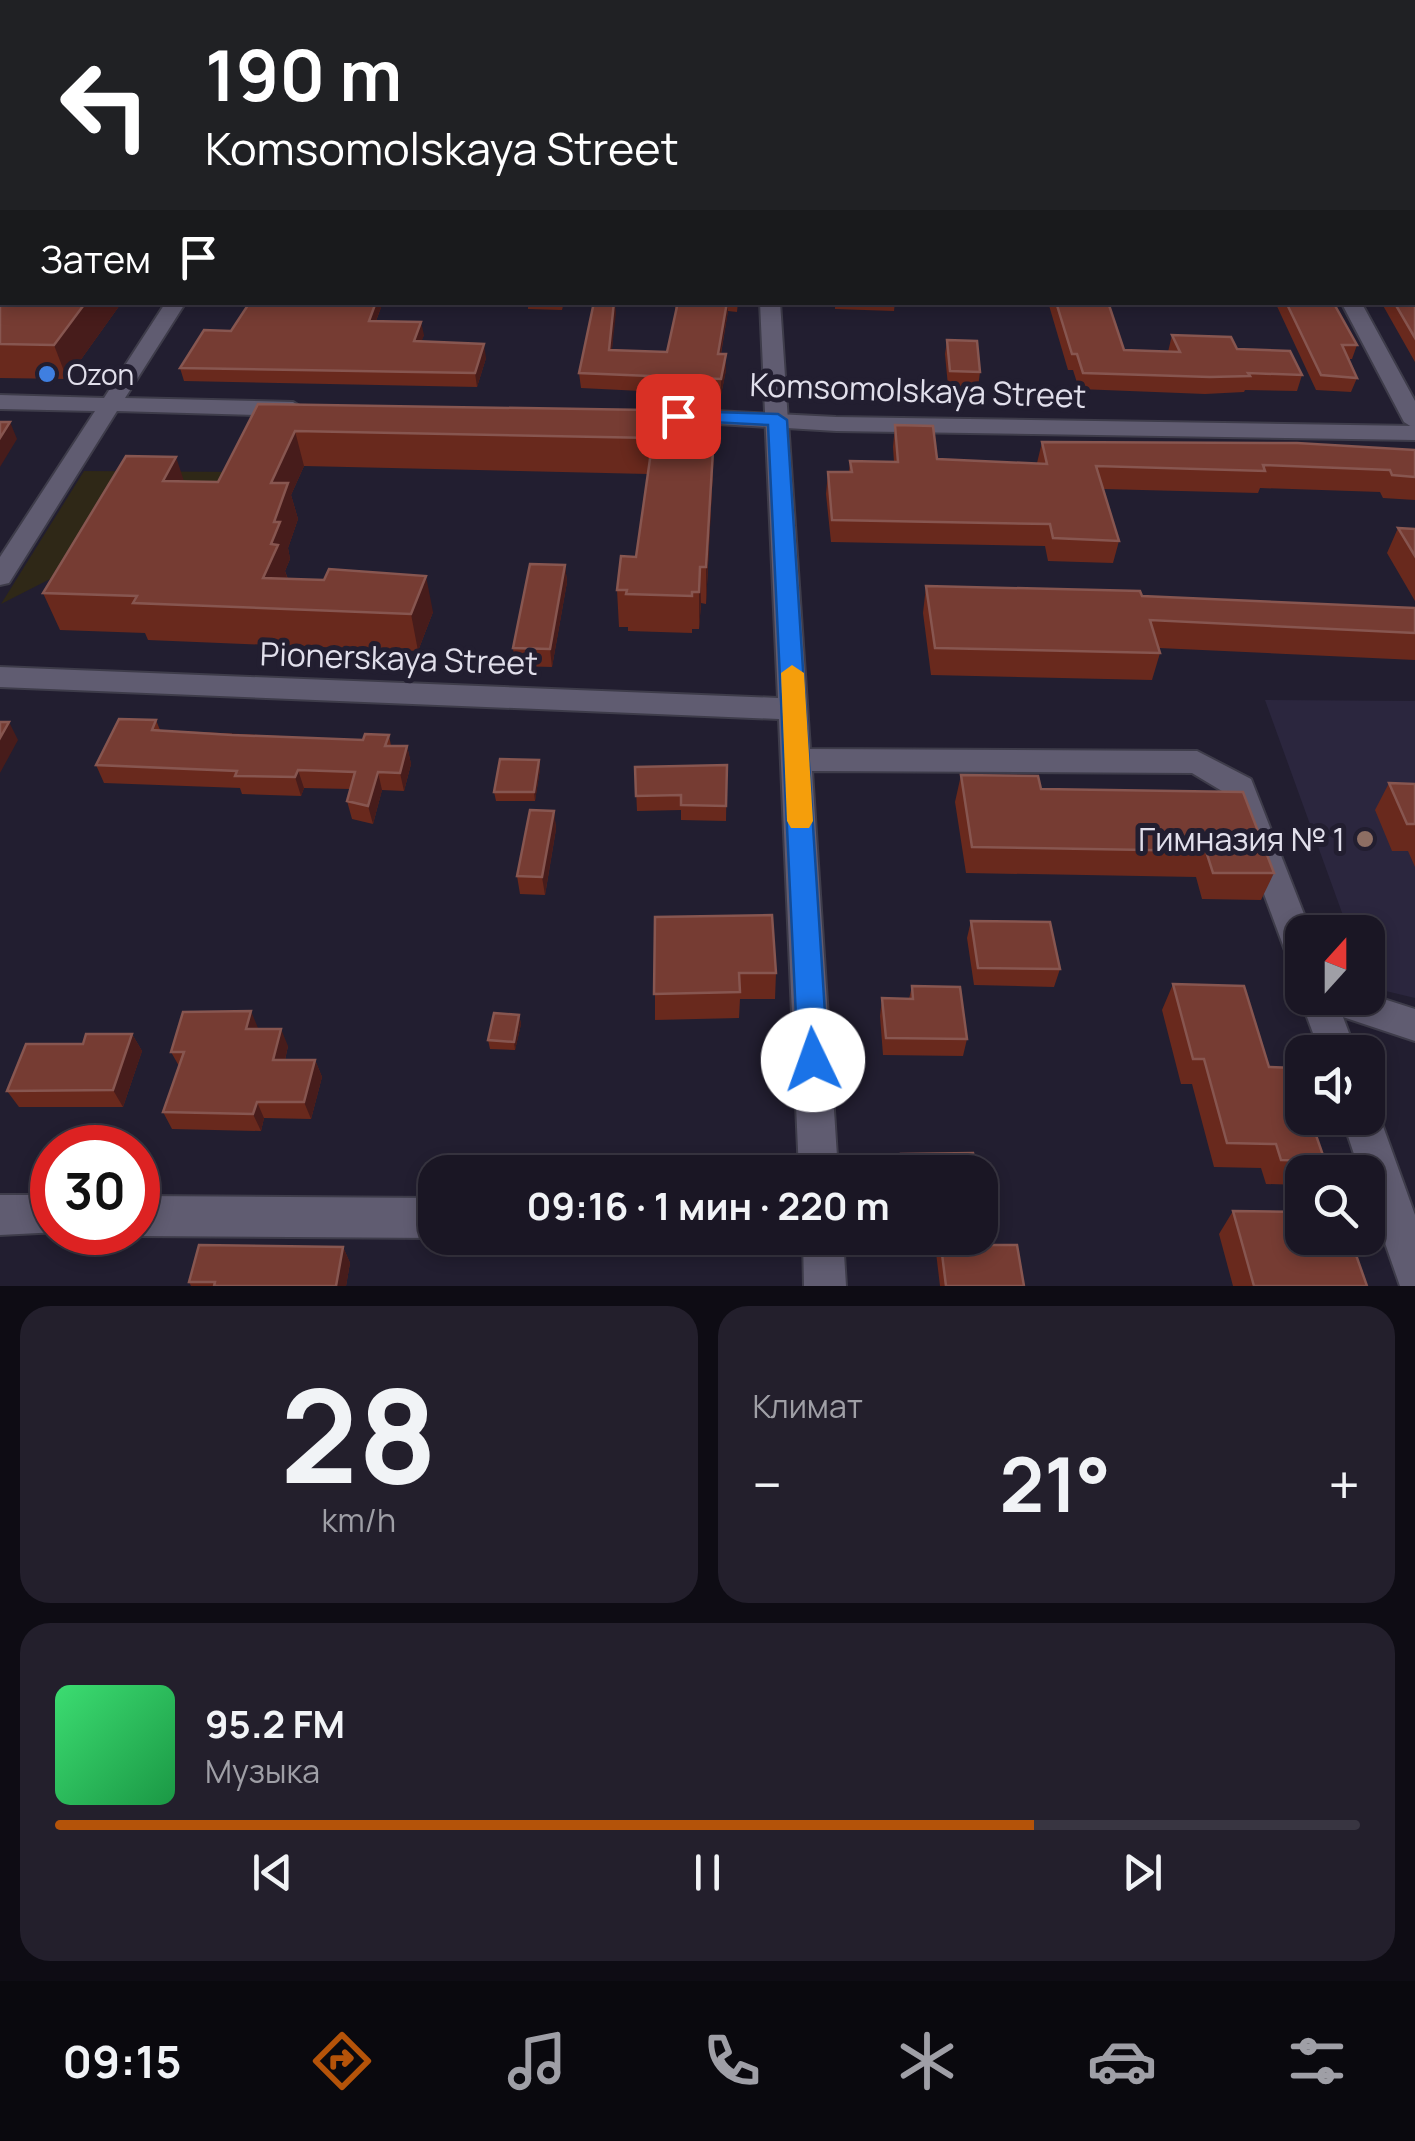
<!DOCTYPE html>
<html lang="ru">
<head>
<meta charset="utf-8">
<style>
	body { margin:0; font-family:Manrope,sans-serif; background:#231f2c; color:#f1f3f6; height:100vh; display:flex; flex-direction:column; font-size:38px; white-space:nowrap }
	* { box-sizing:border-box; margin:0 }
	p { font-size:32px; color:#9f9fa6 }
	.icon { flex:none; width:55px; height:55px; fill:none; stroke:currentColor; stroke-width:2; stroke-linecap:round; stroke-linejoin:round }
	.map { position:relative; height:1286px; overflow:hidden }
	.side { display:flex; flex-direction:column; gap:20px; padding:20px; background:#0e0c14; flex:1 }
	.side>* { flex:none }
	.banner { position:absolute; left:0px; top:0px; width:1415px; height:305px; box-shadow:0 5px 15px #0003,0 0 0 2px #383541; background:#202124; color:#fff; overflow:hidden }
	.needle { width:65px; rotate:21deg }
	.fabs { position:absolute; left:1285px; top:915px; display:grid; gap:20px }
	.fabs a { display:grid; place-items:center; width:100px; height:100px; border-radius:20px; background:#1a1624; box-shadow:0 5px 15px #0003,0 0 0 2px #383541; font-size:50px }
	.speed { position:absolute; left:30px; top:1125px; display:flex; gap:20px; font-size:50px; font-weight:700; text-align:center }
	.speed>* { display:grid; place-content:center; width:130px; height:130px; border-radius:50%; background:#1a1624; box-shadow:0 5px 15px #0003,0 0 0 2px #383541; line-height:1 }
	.speed .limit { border:15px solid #d22; background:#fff; color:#111 }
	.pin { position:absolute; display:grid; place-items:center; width:85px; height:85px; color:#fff; margin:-42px; border-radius:20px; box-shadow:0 5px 15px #0006 }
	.me { position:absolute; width:110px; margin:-55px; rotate:357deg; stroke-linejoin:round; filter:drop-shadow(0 0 8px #0008) }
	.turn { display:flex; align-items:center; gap:35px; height:210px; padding:0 40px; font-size:45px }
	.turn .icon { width:130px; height:130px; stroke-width:2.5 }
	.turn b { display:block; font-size:70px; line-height:85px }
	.then { display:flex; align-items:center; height:95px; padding:0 40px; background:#0003; gap:20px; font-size:38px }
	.big { font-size:75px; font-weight:700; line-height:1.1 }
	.side .card { flex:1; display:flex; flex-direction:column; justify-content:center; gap:15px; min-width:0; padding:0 35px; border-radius:30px; background:#231f2c }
	.side .dial { align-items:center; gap:0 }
	.dial b { font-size:130px; line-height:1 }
	.song { display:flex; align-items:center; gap:30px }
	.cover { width:120px; height:120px; border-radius:15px; background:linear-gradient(135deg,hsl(140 70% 55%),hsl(140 70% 35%)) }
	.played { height:10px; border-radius:5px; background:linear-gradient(90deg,#b45309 75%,#383541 75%) }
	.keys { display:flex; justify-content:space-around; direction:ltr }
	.heat { display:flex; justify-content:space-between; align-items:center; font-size:55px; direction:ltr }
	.side .tiles { flex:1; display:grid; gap:20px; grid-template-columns:1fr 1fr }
	.card:last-child { grid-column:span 2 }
	.trip { position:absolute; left:418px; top:1155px; width:580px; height:100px; border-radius:30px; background:#1a1624; box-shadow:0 5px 15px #0003,0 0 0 2px #383541; font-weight:700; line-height:100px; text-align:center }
	.dock { display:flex; height:160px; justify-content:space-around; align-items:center; background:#0a090e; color:#9f9fa6 }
	.dock .icon { width:70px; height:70px }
	.dock .active { color:#b45309 }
	.dock b { font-size:45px; color:#f1f3f6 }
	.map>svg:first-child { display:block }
	.industrial { fill:#2f2817 }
	.built { fill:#2b263e }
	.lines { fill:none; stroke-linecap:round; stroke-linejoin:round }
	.pedestrian-casing { stroke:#3e3c4a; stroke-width:5 }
	.minor-casing { stroke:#3e3c4a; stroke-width:4 }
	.tertiary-casing { stroke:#3e3c4a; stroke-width:4 }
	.pedestrian { fill:#605c71; fill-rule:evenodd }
	.minor { fill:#605c71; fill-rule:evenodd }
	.tertiary { fill:#605c71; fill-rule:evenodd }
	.wall { fill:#69291d }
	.shaded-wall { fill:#471c1b }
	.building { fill:#763c33; stroke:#875650; stroke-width:2.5 }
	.route { fill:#1a73e8; stroke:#114b97; stroke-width:2.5 }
	.slow { fill:#f59e0b }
	.shop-dot { fill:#3f7fe0; stroke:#221e30; stroke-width:4 }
	.education-dot { fill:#8d6e63; stroke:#221e30; stroke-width:4 }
	.labels { text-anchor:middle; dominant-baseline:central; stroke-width:10; stroke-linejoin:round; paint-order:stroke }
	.far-poi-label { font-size:28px; fill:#e1dfeb; stroke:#221e30; text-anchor:start }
	.street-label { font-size:32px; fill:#e1dfeb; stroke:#221e30 }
	.poi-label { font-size:32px; fill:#e1dfeb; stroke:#221e30; text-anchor:end }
</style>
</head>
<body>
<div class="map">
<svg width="1415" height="1286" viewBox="0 0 1415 1286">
	<rect width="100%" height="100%" fill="#221e30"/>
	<path class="industrial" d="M84 471 241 472 221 517 298 519 288 544 142 580 52 578 1 604Z"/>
	<path class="built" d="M1265 700 1415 701V998L1369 987 1368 932H1349Z"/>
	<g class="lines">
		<defs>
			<path id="pedestrian" d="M2 52V61L0 62V53Z"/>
			<path id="minor" d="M1412 254H1415V266H1412Z
				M760 302H780L810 749 1197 751 1251 779 1311 932H1302V968L1290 964 1227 794 1192 773 812 771 838 1172H799L779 719 0 687V667L778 698Z
				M1341 302H1361L1415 401V429L1404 422Z
				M1302 993V998H1368V994L1415 1009V1041L1343 1017 1356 1052H1320L1300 998Z
				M1368 1103 1374 1105 1380 1118 1415 1215V1286H1400L1368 1194V1172H1360L1342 1118H1368Z
				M0 1195H52V1232H58L0 1235Z
				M138 1196 435 1198 436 1238 138 1236 129 1232H138Z
				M803 1238H843L846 1286H804Z"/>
			<path id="tertiary" d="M166 302H186L125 398 293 402 304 409 293 416 117 411 9 583 0 585V557L95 411 0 409V395L104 398Z
				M676 409 836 417 1415 426V440L836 431 668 421 665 416 668 411Z"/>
		</defs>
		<use href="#pedestrian" class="pedestrian-casing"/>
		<use href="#minor" class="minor-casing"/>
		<use href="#tertiary" class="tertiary-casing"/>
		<use href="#pedestrian" class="pedestrian"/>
		<use href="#minor" class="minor"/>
		<use href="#tertiary" class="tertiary"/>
	</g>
	<path class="wall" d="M0 0 2 2V31H0Z
		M1040 0H1415V235L1412 231V2H1040Z
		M0 270 122 302 67 379 0 378Z
		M1415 270V362L1381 302H1412Z
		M250 302H383L376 321 424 335 421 341 486 358 477 387 184 381 180 368 231 331Z
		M528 302H564L562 310 528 309Z
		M615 302 612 350 667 352 675 313V302H738L737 312 728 311 721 354 726 370 721 395 581 388 579 373Z
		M835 302H895L894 311 835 309Z
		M1048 302H1123L1122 307 1110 306 1124 350 1168 352 1172 335 1237 349 1302 375 1297 391 1245 390 1244 392 1205 394 1079 389 1073 370H1068Z
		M1188 302H1235L1234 307 1189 306Z
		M1275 302H1333L1357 345 1352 359H1348L1357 378 1351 392 1316 390Z
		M947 340 980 372 978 387 948 386 945 354Z
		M258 404 710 411V434H714L713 470 706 604 701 603 699 629H692V633L628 631V627H619L617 590 636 557 648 474 304 466 291 495 298 519 288 548 290 559 285 571 288 579 433 612 418 651 148 640 145 633 60 630 43 593 184 481 218 482Z
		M895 425 937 459 1037 463 1042 442 1415 450V500L1383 498 1380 492 1260 488 1258 493 1103 489 1119 541 1113 563 1048 561 1045 546 831 542 826 494 828 472H849L850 461 894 462 893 447Z
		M1398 528 1415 529V601L1387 553Z
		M565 565 567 582 552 667 515 666 513 648Z
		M926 586 1415 608V660L1159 648 1160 653 1152 680 931 675 923 613Z
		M156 720 160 730 363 740 389 735 391 746H407L411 764 404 791 382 790 373 824 352 819 347 801 350 789 304 788 301 796 242 794 240 788 104 783 96 765Z
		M539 760 540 769 535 801H496L494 792Z
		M727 765 726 821 681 820V810L637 811 635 767Z
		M961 775 1041 789 1274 873 1261 900 1202 899 1196 877 966 873 955 802Z
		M1389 783 1415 784V867L1408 851H1392L1375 810Z
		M554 811 556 829 545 895 520 894 517 876Z
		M655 917 776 973 775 999H740L739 1018 655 1020Z
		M971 921 1060 969 1054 987 974 985 967 938Z
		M1173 984 1269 1067 1325 1161 1317 1172H1302V1185L1266 1184 1261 1168 1214 1167 1192 1084H1181L1162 1010Z
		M912 986 967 1039 963 1056 883 1055 880 1016 882 998 909 999Z
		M519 1015 521 1024 515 1050 490 1049 488 1040Z
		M258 1028V1029L288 1046 285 1060H315L322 1077 311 1119 264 1118 261 1131 172 1129 163 1112 179 1066 171 1052Z
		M132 1034 142 1051 123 1107H19L7 1091Z
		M901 1154 976 1172H898Z
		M1233 1211 1367 1286H1233L1219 1234Z
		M906 1238H980L1024 1286H940L935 1244 906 1245Z
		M343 1247 350 1263 346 1286H191L189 1282Z"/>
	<path class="shaded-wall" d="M30 0H52L49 2H27Z
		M310 0H326L325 2H309Z
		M86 302H122L67 379 54 345Z
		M376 302H383L371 334 369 321Z
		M615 302 616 313 610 366 609 350Z
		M727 302 728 311 718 369V354Z
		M421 322 424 335 417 354 414 341Z
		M484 344 486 358 477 387 475 373Z
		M726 354V370L721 395V379Z
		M10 422 17 439 0 467V438Z
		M295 431 304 466 291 495 298 519 288 548 290 559 285 571 288 581 263 578 274 522 271 483Z
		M714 434 713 470 706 604V567Z
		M176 457 188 493 163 481Z
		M565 565 567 582 552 667 550 649Z
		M700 567 701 603 699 629V592Z
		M426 576 433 612 418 651 411 614Z
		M9 722 18 740 0 773V738Z
		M407 746 411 764 404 791 400 773Z
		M539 760 540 769 535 801 534 792Z
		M298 770 304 788 301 796 295 777Z
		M378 772 382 790 373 824 368 806Z
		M554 811 556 829 545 895 542 877Z
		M251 1011 258 1028 253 1047 246 1029Z
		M519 1015 521 1024 515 1050 514 1042Z
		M281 1029 288 1046 281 1077 273 1060Z
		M132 1034 142 1051 123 1107 113 1090Z
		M315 1060 322 1077 311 1119 304 1102Z
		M257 1102 264 1118 261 1131 253 1114Z
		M343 1247 350 1263 346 1286H336Z"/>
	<path class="building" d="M0 0H30L27 2H2V16H0Z
		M138 0H310L309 2H135Z
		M441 0H627V2H440Z
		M682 0H723V2H682Z
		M792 0H914L915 2H791Z
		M1094 0H1415V38L1413 39 1415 47V78H1412V2H1098L1097 0Z
		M1412 88 1415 92V212L1412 208Z
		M0 270H2V302H86L54 345 0 344Z
		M1412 270H1415V338L1394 302H1412Z
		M250 302H376L369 321 421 322 414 341 484 344 475 373 180 368 204 330 231 331Z
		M594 302H614L609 350 667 352 678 302H727L718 354H726L721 379 579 373Z
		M1056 302H1108L1124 350 1180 352 1172 335 1231 337 1237 349 1290 351 1302 375 1248 373 1250 376 1210 377 1083 373 1077 354H1072Z
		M1286 302H1333L1357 345H1342L1357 378 1321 375Z
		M947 340 977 341 980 372 950 371Z
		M258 404 710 411 709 434H714L706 567H700L699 592H692V596L626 594 627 590H617L621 556 636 557 653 438 295 431 271 483H288L274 522H280L271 544 278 545 263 578 324 580 329 569 426 576 411 614 133 603 137 596 43 593 126 456 176 457 163 481 218 482Z
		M0 422H10L0 438Z
		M895 425 933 426 937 459 1047 464 1042 442 1297 443 1415 450V477L1392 475 1390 470 1263 465 1265 471 1096 466 1119 541 1053 538 1050 524 832 520 828 472H852L850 461 898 462Z
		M1398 528 1415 529V556Z
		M530 564 565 565 550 649 513 648Z
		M926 586 1140 591 1142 596 1415 608V633L1150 620 1160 653 935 648Z
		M119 719 156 720 152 730 232 735 363 740 365 734 389 735 385 746H407L400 773 378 772 368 806 347 801 355 772 298 770 295 777 235 776 237 771 96 765Z
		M0 722H9L0 738Z
		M500 759 539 760 534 792H494Z
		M727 765 726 806 681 805V795L636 796 635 767Z
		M961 775 1038 776 1041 789 1243 792 1274 873H1213L1206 851 972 847Z
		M1389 783 1415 784V824H1407Z
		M530 810 554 811 542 877 517 876Z
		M772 915 776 973H739L740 992 654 994 655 917Z
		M971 921 1050 922 1060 969 978 968Z
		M1173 984 1244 986 1269 1067 1294 1068 1302 1093V1118H1310L1325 1161 1281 1160 1276 1144 1227 1143 1204 1059H1193Z
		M912 986 960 987 967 1039 886 1038 882 998 913 999Z
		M251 1011 246 1029H281L273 1060H315L304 1102H257L253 1114 163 1112 184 1052H171L183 1012Z
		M494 1013 519 1015 514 1042 488 1040Z
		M86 1034H132L113 1090 7 1091 26 1044H83Z
		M973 1153 976 1172H903L901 1154Z
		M980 1195 988 1245H1017L1024 1286H946L940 1238H980Z
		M1233 1211 1302 1212V1238H1350L1367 1286H1254Z
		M199 1245 343 1247 336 1286H214L215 1282H189Z"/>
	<path class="route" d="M678 411 778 414 787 420 828 1060 824 1070 813 1074 803 1070 798 1060 768 425 672 420V412Z"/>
	<path class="slow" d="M792 665 804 673 813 821 809 828H791L787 821 781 673Z"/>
	<circle class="shop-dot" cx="47" cy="374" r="10"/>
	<circle class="education-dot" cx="1365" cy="839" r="10"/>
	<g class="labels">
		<g class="far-poi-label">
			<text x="67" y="374">Ozon</text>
		</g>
		<g class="street-label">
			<text transform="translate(918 390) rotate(2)">Komsomolskaya Street</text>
			<text transform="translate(399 658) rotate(2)">Pionerskaya Street</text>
		</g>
		<g class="poi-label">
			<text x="1345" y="839">Гимназия № 1</text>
		</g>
	</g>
</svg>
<div class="fabs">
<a><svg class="needle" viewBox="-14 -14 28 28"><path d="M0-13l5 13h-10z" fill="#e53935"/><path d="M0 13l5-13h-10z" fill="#9f9fa6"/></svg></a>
<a><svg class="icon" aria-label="sound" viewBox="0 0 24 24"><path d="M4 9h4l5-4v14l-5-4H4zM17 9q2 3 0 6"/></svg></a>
<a><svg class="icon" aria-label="search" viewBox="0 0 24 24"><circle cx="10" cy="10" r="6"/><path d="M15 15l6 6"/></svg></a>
</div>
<div class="speed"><div class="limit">30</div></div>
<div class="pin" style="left:678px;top:416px;background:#d93025"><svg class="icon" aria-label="arrive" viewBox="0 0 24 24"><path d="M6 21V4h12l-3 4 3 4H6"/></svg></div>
<svg class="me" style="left:813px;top:1060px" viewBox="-20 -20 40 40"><circle r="19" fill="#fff"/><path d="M0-13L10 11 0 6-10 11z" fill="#1a73e8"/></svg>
<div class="trip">09:16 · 1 мин · 220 m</div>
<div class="banner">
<div class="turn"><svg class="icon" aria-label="left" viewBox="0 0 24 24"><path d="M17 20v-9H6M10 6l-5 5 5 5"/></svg><div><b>190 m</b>Komsomolskaya Street</div></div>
<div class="then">Затем<svg class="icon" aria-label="arrive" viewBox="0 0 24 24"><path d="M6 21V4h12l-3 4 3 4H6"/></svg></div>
</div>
</div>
<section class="side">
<div class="tiles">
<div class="card dial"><b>28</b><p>km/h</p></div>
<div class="card"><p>Климат</p>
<div class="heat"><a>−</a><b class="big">21°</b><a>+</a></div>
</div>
<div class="card">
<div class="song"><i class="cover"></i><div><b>95.2 FM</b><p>Музыка</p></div></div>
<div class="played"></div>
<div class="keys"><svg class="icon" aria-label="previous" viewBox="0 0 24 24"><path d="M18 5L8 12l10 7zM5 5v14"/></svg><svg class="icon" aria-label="pause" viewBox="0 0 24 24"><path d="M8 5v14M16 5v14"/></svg><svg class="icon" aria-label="next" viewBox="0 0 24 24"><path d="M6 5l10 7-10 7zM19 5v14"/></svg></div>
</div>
</div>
</section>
<nav class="dock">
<b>09:15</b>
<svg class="icon active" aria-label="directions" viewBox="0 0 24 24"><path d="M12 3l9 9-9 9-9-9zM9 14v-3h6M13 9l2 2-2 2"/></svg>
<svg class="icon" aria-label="music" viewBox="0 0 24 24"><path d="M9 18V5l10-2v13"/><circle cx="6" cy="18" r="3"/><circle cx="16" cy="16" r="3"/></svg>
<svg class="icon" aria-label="phone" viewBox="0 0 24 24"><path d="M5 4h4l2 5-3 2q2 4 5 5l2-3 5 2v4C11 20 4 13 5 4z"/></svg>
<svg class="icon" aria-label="climate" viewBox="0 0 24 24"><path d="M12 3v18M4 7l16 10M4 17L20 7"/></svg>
<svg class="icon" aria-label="car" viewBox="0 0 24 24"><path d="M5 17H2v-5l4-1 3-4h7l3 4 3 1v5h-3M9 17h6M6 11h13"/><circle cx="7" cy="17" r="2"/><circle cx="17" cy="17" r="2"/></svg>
<svg class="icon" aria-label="filters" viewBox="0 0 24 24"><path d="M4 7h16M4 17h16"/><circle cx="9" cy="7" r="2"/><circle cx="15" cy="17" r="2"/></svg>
</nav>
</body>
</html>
